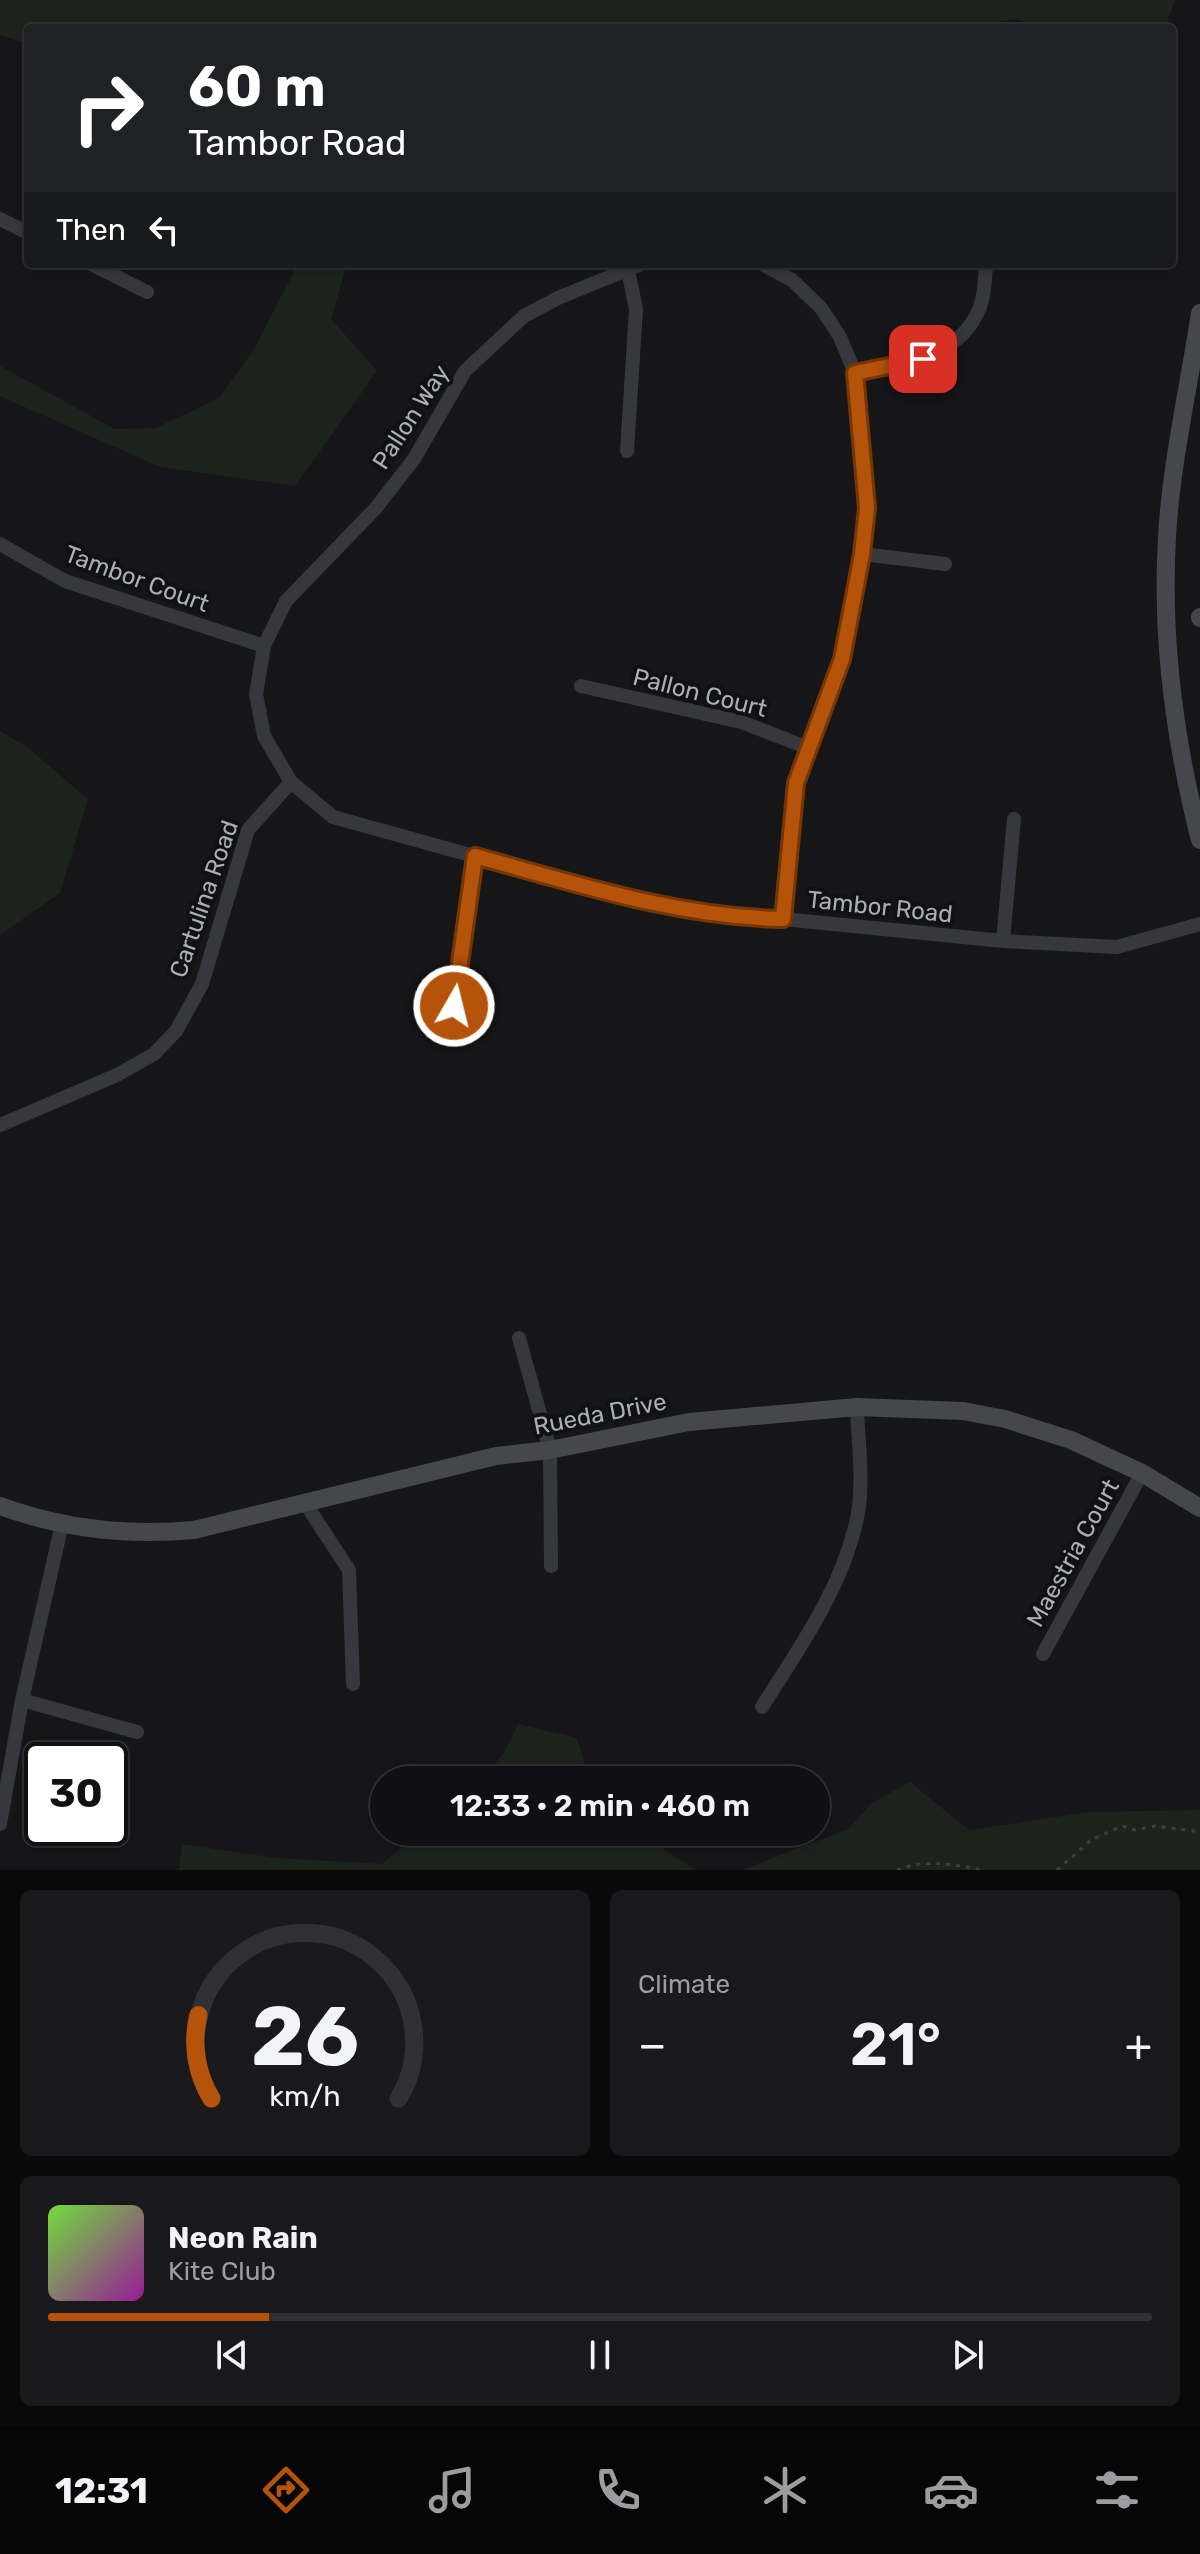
<!DOCTYPE html>
<html lang="en">
<head>
<meta charset="utf-8">
<style>
	body { margin:0; font-family:Rubik,sans-serif; background:#19191b; color:#f1f3f6; height:100vh; display:flex; flex-direction:column; font-size:30px; white-space:nowrap }
	* { box-sizing:border-box; margin:0 }
	p { font-size:26px; color:#9c9d9f }
	.icon { flex:none; width:44px; height:44px; fill:none; stroke:currentColor; stroke-width:2; stroke-linecap:round; stroke-linejoin:round }
	.map { position:relative; height:1870px; overflow:hidden }
	.drawer { display:flex; flex-direction:column; gap:20px; padding:20px; background:#09090a; flex:1 }
	.drawer>* { flex:none }
	.guide { position:absolute; left:24px; top:24px; width:1152px; height:244px; border-radius:8px; box-shadow:0 4px 12px #0003,0 0 0 2px #303032; background:#202124; color:#fff; overflow:hidden }
	.speed { position:absolute; left:24px; top:1742px; display:flex; gap:16px; font-size:40px; font-weight:700; text-align:center }
	.speed>* { display:grid; place-content:center; width:104px; height:104px; border-radius:50%; background:#101012; box-shadow:0 4px 12px #0003,0 0 0 2px #303032; line-height:1 }
	.speed .limit { border:4px solid #111; border-radius:12px; background:#fff; color:#111 }
	.pin { position:absolute; display:grid; place-items:center; width:68px; height:68px; color:#fff; margin:-34px; border-radius:16px; box-shadow:0 4px 12px #0006 }
	.me { position:absolute; width:88px; margin:-44px; rotate:8deg; stroke-linejoin:round; filter:drop-shadow(0 0 6px #0008) }
	.turn { display:flex; align-items:center; gap:28px; height:168px; padding:0 32px; font-size:36px }
	.turn .icon { width:104px; height:104px; stroke-width:2.5 }
	.turn b { display:block; font-size:56px; line-height:68px }
	.then { display:flex; align-items:center; height:76px; padding:0 32px; background:#0003; gap:16px; font-size:30px }
	.big { font-size:60px; font-weight:600; line-height:1.1 }
	.drawer .card { flex:1; display:flex; flex-direction:column; justify-content:center; gap:12px; min-width:0; padding:0 28px; border-radius:12px; background:#19191b }
	.drawer .dial { align-items:center; gap:0 }
	.dial svg { height:208px; overflow:visible; fill:none; stroke:#303032; stroke-width:7; stroke-linecap:round; text-anchor:middle }
	.dial text { fill:#f1f3f6; stroke:none }
	.song { display:flex; align-items:center; gap:24px }
	.cover { width:96px; height:96px; border-radius:12px; background:linear-gradient(135deg,hsl(100 70% 55%),hsl(300 70% 35%)) }
	.played { height:8px; border-radius:4px; background:linear-gradient(90deg,#b45309 20%,#303032 20%) }
	.keys { display:flex; justify-content:space-around; direction:ltr }
	.heat { display:flex; justify-content:space-between; align-items:center; font-size:44px; direction:ltr }
	.drawer .tiles { flex:1; display:grid; gap:20px; grid-template-columns:1fr 1fr }
	.card:last-child { grid-column:span 2 }
	.trip { position:absolute; left:370px; top:1766px; width:460px; height:80px; border-radius:40px; background:#101012; box-shadow:0 4px 12px #0003,0 0 0 2px #303032; font-weight:600; line-height:80px; text-align:center }
	.menu { display:flex; height:128px; justify-content:space-around; align-items:center; background:#060607; color:#9c9d9f }
	.menu .icon { width:56px; height:56px }
	.menu .active { color:#b45309 }
	.menu b { font-size:36px; color:#f1f3f6 }
	.map>svg:first-child { display:block }
	.green { fill:#1c231d }
	.lines { fill:none; stroke-linecap:round; stroke-linejoin:round }
	.path { stroke:#3d3f44; stroke-width:3; stroke-dasharray:4 6; stroke-linecap:butt }
	.street { stroke:#37383d; stroke-width:14 }
	.secondary { stroke:#45474d; stroke-width:18 }
	.route-casing { stroke:#753606; stroke-width:20 }
	.route { stroke:#b45309; stroke-width:14 }
	.labels { text-anchor:middle; dominant-baseline:central; stroke-width:8; stroke-linejoin:round; paint-order:stroke }
	.street-label { font-size:24px; fill:#a8adb8; stroke:#111113 }
</style>
</head>
<body>
<div class="map">
<svg width="1200" height="1870" viewBox="0 0 1200 1870">
	<rect width="100%" height="100%" fill="#161618"/>
	<path class="green" d="M0 0H1175L1165 28H1058L1015 19 963 28H28V44L0 35Z
		M298 264H347L331 319 377 371 295 486 160 467 0 396V366L115 429 156 428 219 398 253 351Z
		M0 731 27 747 88 799 60 893 0 935Z
		M518 1724 577 1738 589 1780H481L504 1753Z
		M910 1782 969 1830 1089 1812 1200 1810V1870H742L848 1829 872 1803Z
		M420 1832H638L695 1870H179L182 1844 275 1858 382 1864Z"/>
	<g class="lines">
		<path class="path" d="M897 1870C927 1858 952 1865 983 1870
			M1057 1870 1091 1840 1122 1826 1135 1830 1155 1826 1200 1832"/>
		<path class="street" d="M0 219 28 233
			M91 264 147 292
			M641 264 558 298 524 316 465 371 414 459 375 509 286 601 264 646 256 694 264 736 291 782 333 817 629 899 727 918 783 919 1003 941 1117 947 1200 924
			M762 264 792 280 821 308 840 337 855 373 867 508 855 607 842 659 796 783 783 919
			M855 373C903 363 960 359 980 307 985 294 985 278 986 264
			M627 451 636 309 628 270
			M0 544 65 581 264 646
			M862 554 945 564
			M581 686 741 722 806 747
			M1003 941 1014 819
			M454 1006 475 856
			M0 1125 117 1075 154 1054 176 1031 202 984 248 830 291 782
			M519 1338 550 1450 551 1566
			M305 1503 349 1570 353 1684
			M1043 1654 1142 1473
			M22 1700 137 1732
			M762 1707C799 1648 840 1592 856 1523 865 1486 858 1444 857 1407
			M0 1824 22 1700 62 1524"/>
		<path class="secondary" d="M1200 313C1189 386 1171 464 1167 537 1161 639 1175 742 1200 840
			M1200 617V618
			M0 1506C63 1529 128 1536 194 1530L496 1456 550 1450 689 1422 857 1407 963 1411 1005 1419 1071 1440 1142 1473 1200 1508"/>
	</g>
	<g class="lines">
		<defs>
			<path id="route" d="M454 1006 475 856C577 884 677 917 783 919L796 783 842 659 862 554 867 508 855 373 923 359"/>
		</defs>
		<use href="#route" class="route-casing"/>
		<use href="#route" class="route"/>
	</g>
	<g class="labels">
		<g class="street-label">
			<text transform="translate(411 417) rotate(-57)">Pallon Way</text>
			<text transform="translate(137 579) rotate(20)">Tambor Court</text>
			<text transform="translate(700 693) rotate(14)">Pallon Court</text>
			<text transform="translate(204 899) rotate(-71)">Cartulina Road</text>
			<text transform="translate(880 907) rotate(6)">Tambor Road</text>
			<text transform="translate(600 1414) rotate(-11)">Rueda Drive</text>
			<text transform="translate(1073 1553) rotate(-61)">Maestria Court</text>
		</g>
	</g>
</svg>
<div class="speed"><div class="limit">30</div></div>
<div class="pin" style="left:923px;top:359px;background:#d93025"><svg class="icon" aria-label="arrive" viewBox="0 0 24 24"><path d="M6 21V4h12l-3 4 3 4H6"/></svg></div>
<svg class="me" style="left:454px;top:1006px" viewBox="-20 -20 40 40"><circle r="17" fill="#b45309" stroke="#fff" stroke-width="3"/><path d="M0-11L8 9 0 5-8 9z" fill="#fff"/></svg>
<div class="trip">12:33 · 2 min · 460 m</div>
<div class="guide">
<div class="turn"><svg class="icon" aria-label="right" viewBox="0 0 24 24"><path d="M7 20v-9h11M14 6l5 5-5 5"/></svg><div><b>60 m</b>Tambor Road</div></div>
<div class="then">Then<svg class="icon" aria-label="left" viewBox="0 0 24 24"><path d="M17 20v-9H6M10 6l-5 5 5 5"/></svg></div>
</div>
</div>
<section class="drawer">
<div class="tiles">
<div class="card dial"><svg viewBox="0 0 100 80">
<path d="M14 69A42 42 0 1 1 86 69"/>
<path d="M14 69A42 42 0 0 1 9 37" stroke="#b45309"/>
<text x="50" y="56" font-size="32" font-weight="700">26</text>
<text x="50" y="72" font-size="11">km/h</text>
</svg></div>
<div class="card"><p>Climate</p>
<div class="heat"><a>−</a><b class="big">21°</b><a>+</a></div>
</div>
<div class="card">
<div class="song"><i class="cover"></i><div><b>Neon Rain</b><p>Kite Club</p></div></div>
<div class="played"></div>
<div class="keys"><svg class="icon" aria-label="previous" viewBox="0 0 24 24"><path d="M18 5L8 12l10 7zM5 5v14"/></svg><svg class="icon" aria-label="pause" viewBox="0 0 24 24"><path d="M8 5v14M16 5v14"/></svg><svg class="icon" aria-label="next" viewBox="0 0 24 24"><path d="M6 5l10 7-10 7zM19 5v14"/></svg></div>
</div>
</div>
</section>
<nav class="menu">
<b>12:31</b>
<svg class="icon active" aria-label="directions" viewBox="0 0 24 24"><path d="M12 3l9 9-9 9-9-9zM9 14v-3h6M13 9l2 2-2 2"/></svg>
<svg class="icon" aria-label="music" viewBox="0 0 24 24"><path d="M9 18V5l10-2v13"/><circle cx="6" cy="18" r="3"/><circle cx="16" cy="16" r="3"/></svg>
<svg class="icon" aria-label="phone" viewBox="0 0 24 24"><path d="M5 4h4l2 5-3 2q2 4 5 5l2-3 5 2v4C11 20 4 13 5 4z"/></svg>
<svg class="icon" aria-label="climate" viewBox="0 0 24 24"><path d="M12 3v18M4 7l16 10M4 17L20 7"/></svg>
<svg class="icon" aria-label="car" viewBox="0 0 24 24"><path d="M5 17H2v-5l4-1 3-4h7l3 4 3 1v5h-3M9 17h6M6 11h13"/><circle cx="7" cy="17" r="2"/><circle cx="17" cy="17" r="2"/></svg>
<svg class="icon" aria-label="filters" viewBox="0 0 24 24"><path d="M4 7h16M4 17h16"/><circle cx="9" cy="7" r="2"/><circle cx="15" cy="17" r="2"/></svg>
</nav>
</body>
</html>
